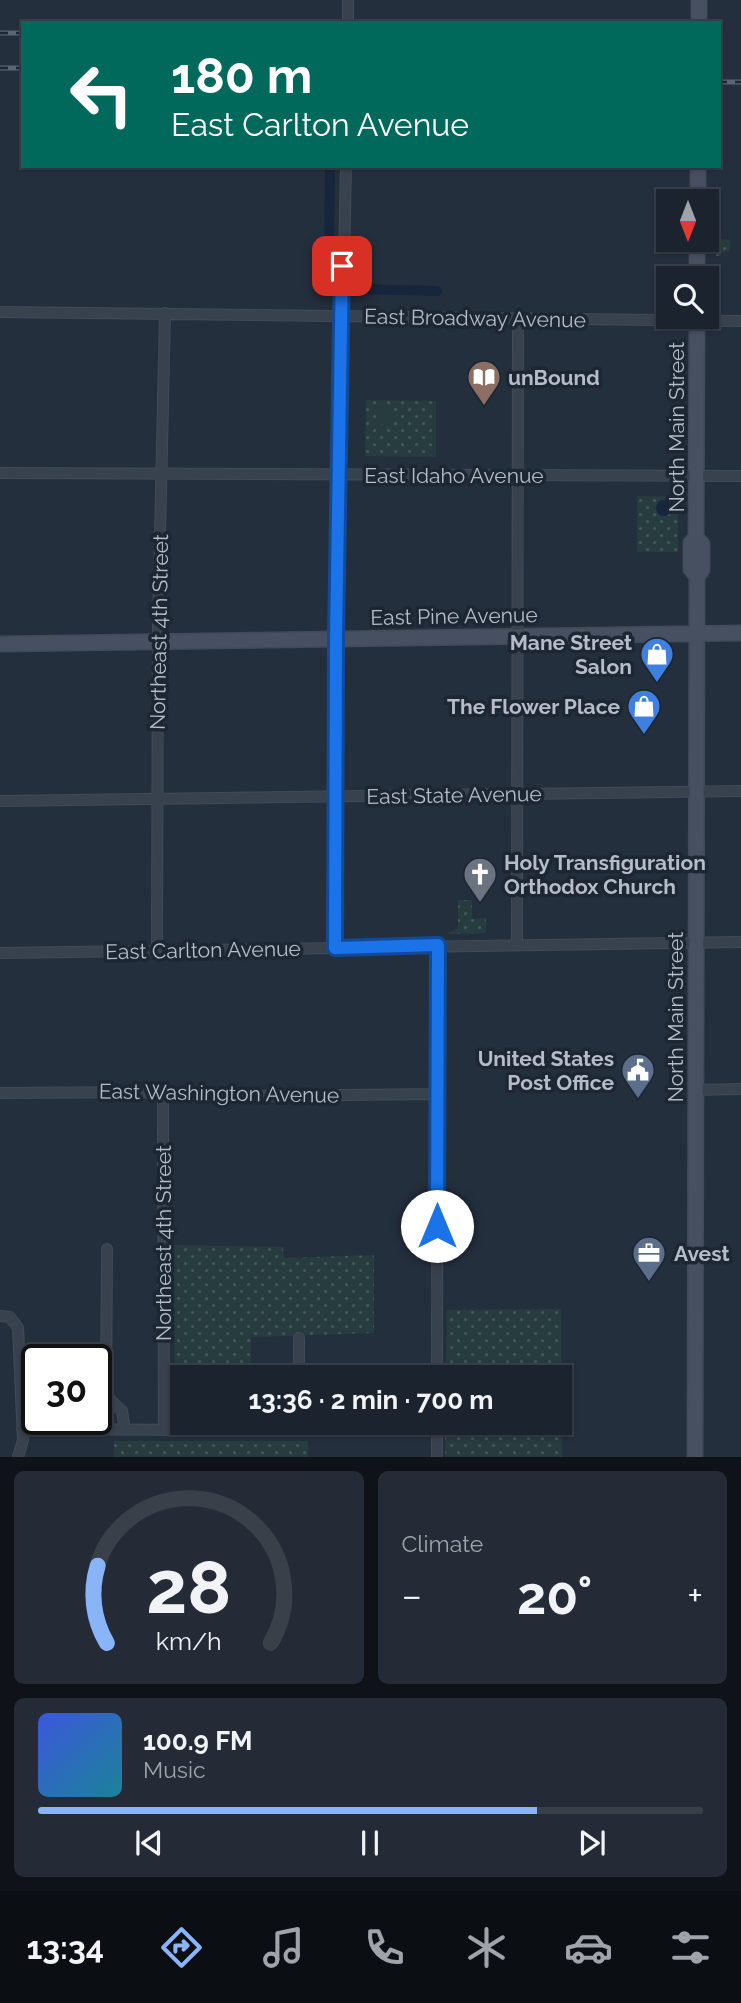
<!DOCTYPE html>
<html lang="en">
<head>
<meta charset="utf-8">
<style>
	body { margin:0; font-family:Raleway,sans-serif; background:#242b36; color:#f1f3f6; height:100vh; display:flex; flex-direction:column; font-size:26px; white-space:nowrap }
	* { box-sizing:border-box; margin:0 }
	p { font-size:23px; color:#a0a4aa }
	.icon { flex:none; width:38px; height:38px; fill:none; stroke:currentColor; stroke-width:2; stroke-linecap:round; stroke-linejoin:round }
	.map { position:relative; height:1457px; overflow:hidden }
	.details { display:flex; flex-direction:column; gap:14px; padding:14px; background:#0f1319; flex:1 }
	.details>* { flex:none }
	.top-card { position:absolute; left:21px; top:21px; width:700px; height:147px; border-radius:0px; box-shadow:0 2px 5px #0004,0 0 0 2px #39404a; background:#00695c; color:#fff; overflow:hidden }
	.needle { width:46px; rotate:180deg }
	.fabs { position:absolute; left:656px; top:189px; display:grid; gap:14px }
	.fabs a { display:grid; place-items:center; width:63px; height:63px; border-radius:0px; background:#1b232e; box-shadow:0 2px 5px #0004,0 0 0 2px #39404a; font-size:35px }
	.speed { position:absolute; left:21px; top:1344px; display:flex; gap:14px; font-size:35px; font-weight:700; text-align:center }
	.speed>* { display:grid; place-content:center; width:91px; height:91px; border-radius:50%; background:#1b232e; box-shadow:0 2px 5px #0004,0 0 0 2px #39404a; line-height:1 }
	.speed .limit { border:4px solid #111; border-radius:10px; background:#fff; color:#111 }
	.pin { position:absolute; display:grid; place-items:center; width:60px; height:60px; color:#fff; margin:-30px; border-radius:14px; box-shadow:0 4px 10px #0006 }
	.me { position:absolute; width:77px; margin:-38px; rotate:0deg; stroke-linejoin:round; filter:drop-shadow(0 0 5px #0008) }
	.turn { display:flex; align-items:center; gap:24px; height:147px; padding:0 35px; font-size:32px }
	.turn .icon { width:91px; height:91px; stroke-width:2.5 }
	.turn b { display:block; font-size:49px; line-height:60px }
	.big { font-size:52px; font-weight:700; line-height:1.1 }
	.details .tile { flex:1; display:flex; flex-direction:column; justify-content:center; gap:10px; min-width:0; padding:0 24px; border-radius:10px; background:#242b36 }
	.details .dial { align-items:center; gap:0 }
	.dial svg { height:182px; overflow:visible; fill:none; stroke:#39404a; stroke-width:7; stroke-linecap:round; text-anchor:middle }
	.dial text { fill:#f1f3f6; stroke:none }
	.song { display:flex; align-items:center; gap:21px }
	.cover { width:84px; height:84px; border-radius:10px; background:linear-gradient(135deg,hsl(230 70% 55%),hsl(190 70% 35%)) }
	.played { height:7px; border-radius:4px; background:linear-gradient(90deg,#8ab4f8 75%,#39404a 75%) }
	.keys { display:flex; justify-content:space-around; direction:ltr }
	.heat { display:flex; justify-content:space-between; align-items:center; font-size:38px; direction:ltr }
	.details .tiles { flex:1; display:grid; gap:14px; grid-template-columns:1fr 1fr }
	.tile:last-child { grid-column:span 2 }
	.trip { position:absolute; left:170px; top:1365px; width:402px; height:70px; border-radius:0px; background:#1b232e; box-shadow:0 2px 5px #0004,0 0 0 2px #39404a; font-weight:700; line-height:70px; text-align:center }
	.dock { display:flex; height:112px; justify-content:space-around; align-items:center; background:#0b0e12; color:#a0a4aa }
	.dock .icon { width:49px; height:49px }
	.dock .active { color:#8ab4f8 }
	.dock b { font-size:32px; color:#f1f3f6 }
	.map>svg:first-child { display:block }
	.green { fill:url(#green-dots) }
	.pitch { fill:#263c3f }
	.water { fill:#17263c }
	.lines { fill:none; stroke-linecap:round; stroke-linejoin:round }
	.canal { stroke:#17263c; stroke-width:10 }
	.street-casing { stroke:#414a57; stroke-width:12 }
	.secondary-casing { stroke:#414a57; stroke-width:17 }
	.street { stroke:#38414e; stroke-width:10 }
	.secondary { stroke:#465061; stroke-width:14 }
	.rail-casing { stroke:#5a6575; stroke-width:5 }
	.rail { stroke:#1d2633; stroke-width:2.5; stroke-dasharray:8; stroke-linecap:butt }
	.route-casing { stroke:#114b97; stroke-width:18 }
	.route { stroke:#1a73e8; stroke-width:12 }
	.labels { text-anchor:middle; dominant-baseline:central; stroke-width:7; stroke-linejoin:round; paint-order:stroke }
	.street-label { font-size:21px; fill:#b4bcc9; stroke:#1d2633 }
	.poi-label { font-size:21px; font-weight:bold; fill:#b4bcc9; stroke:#1d2633; text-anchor:start }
</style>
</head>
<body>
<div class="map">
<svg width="741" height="1457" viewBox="0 0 741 1457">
	<defs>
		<pattern id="green-dots" width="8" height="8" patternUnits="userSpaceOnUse" patternTransform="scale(1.75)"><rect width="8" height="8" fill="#263c3f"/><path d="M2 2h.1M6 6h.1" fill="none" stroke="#435659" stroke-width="1.8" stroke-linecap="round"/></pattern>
	</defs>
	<rect width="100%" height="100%" fill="#242f3e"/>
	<path class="green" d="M719 239 730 240V251L721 253V256H716Z
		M366 400 436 401V457L365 456Z
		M637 496 678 497V552H637Z
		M458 900H472V919L486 918V933L446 934 458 928Z
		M173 1245 283 1247 284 1258 374 1255V1333L251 1337V1377H175Z
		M561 1309 562 1457H445V1423H560V1377H446L447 1310Z
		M114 1441H308V1457H114Z"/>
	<path class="pitch" d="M380 406 391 411 392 418 388 424 377 425Z"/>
	<path class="water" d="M656 508a8 8 0 1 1 16 0a8 8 0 1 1-16 0Z"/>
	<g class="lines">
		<path class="canal" d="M329 251 330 166
			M328 261V286L334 288
			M360 289 437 291"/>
		<defs>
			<path id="street" d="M348 0V23
				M0 312 741 321
				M0 473 741 476
				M0 801 741 791
				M517 945 518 319
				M335 948 336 639 346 166
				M157 950 158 625 165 313
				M0 953 741 942
				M695 1090 741 1089
				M0 1093 145 1092 163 1097 438 1094
				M163 1097 164 1430
				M107 1249 106 1390 110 1400 122 1411 125 1430
				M0 1316 10 1317 18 1328 23 1440 18 1457
				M299 1377V1338
				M437 1377 438 945
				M22 1429 437 1431
				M437 1457V1423"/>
			<path id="secondary" d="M699 23V0
				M698 201V166
				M697 240V278
				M696 538 702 544V570L697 577
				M0 644 741 633
				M695 1457 697 577 691 569V543L696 538 697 317"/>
		</defs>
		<use href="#street" class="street-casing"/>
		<use href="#secondary" class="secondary-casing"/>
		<use href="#street" class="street"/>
		<use href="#secondary" class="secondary"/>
		<defs>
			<path id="rail" d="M0 33H23
				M0 68H23
				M719 82H741"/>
		</defs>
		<use href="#rail" class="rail-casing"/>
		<use href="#rail" class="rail"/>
	</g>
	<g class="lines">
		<defs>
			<path id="route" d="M342 266 336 639 335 948 438 945 437 1226"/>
		</defs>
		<use href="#route" class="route-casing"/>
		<use href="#route" class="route"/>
	</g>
	<defs>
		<symbol id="library-pin" viewBox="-11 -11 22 30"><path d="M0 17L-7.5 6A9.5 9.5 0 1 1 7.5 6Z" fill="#8d6e63" stroke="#1d2633"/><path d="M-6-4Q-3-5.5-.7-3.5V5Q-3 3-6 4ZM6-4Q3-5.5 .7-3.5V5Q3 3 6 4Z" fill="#fff"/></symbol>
		<symbol id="shop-pin" viewBox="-11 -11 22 30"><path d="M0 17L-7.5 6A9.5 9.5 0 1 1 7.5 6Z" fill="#3f7fe0" stroke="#1d2633"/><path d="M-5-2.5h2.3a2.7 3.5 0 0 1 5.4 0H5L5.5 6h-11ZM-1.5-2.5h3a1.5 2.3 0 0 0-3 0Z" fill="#fff"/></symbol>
		<symbol id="church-pin" viewBox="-11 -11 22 30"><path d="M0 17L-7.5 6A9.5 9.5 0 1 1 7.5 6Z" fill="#6b7280" stroke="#1d2633"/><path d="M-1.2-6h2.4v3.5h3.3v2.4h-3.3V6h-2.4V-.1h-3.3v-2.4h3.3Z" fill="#fff"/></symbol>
		<symbol id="civic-pin" viewBox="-11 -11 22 30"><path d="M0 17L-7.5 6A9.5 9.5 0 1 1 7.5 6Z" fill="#5c6f8a" stroke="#1d2633"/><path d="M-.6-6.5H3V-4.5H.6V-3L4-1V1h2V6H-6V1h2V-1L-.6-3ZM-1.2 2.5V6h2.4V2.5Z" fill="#fff"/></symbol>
		<symbol id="office-pin" viewBox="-11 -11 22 30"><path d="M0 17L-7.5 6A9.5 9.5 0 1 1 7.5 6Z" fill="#5c6f8a" stroke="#1d2633"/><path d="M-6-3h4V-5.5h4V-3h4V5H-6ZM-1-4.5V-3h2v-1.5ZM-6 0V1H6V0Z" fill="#fff"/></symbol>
	</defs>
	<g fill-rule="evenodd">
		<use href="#library-pin" x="465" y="358" width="38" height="52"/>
		<use href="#shop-pin" x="638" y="635" width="38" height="52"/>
		<use href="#shop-pin" x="625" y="687" width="38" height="52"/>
		<use href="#church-pin" x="461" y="855" width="38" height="52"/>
		<use href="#civic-pin" x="619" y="1051" width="38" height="52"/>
		<use href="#office-pin" x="630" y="1234" width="38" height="52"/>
	</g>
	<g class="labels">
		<g class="street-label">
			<text transform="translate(475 318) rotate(1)">East Broadway Avenue</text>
			<text transform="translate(676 427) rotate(-90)">North Main Street</text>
			<text x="454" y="475">East Idaho Avenue</text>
			<text transform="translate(454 616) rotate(-1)">East Pine Avenue</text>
			<text transform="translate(159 632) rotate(-89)">Northeast 4th Street</text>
			<text transform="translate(454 795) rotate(-1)">East State Avenue</text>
			<text transform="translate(203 950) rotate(-1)">East Carlton Avenue</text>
			<text transform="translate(675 1017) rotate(-90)">North Main Street</text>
			<text transform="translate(219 1093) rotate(1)">East Washington Avenue</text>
			<text transform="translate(163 1243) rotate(-90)">Northeast 4th Street</text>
		</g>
		<g class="poi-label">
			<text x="508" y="377">unBound</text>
			<text x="632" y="642" text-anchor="end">Mane Street<tspan x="632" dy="24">Salon</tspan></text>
			<text x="620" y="706" text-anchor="end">The Flower Place</text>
			<text x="504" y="862">Holy Transfiguration<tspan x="504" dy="24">Orthodox Church</tspan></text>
			<text x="614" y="1058" text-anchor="end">United States<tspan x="614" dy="24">Post Office</tspan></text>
			<text x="674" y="1253">Avest</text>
		</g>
	</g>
</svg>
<div class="fabs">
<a><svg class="needle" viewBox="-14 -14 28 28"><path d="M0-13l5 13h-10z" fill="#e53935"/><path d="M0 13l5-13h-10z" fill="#a0a4aa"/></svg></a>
<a><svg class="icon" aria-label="search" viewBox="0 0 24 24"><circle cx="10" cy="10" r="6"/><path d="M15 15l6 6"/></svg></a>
</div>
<div class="speed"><div class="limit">30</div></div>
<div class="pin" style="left:342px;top:266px;background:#d93025"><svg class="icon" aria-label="arrive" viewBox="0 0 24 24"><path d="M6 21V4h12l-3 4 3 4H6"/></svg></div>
<svg class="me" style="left:437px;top:1226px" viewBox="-20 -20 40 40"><circle r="19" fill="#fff"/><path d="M0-13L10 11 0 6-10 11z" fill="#1a73e8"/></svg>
<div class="trip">13:36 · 2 min · 700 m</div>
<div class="top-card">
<div class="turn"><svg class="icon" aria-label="left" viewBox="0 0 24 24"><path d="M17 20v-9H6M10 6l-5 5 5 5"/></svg><div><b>180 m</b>East Carlton Avenue</div></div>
</div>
</div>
<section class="details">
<div class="tiles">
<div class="tile dial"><svg viewBox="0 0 100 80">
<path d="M14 69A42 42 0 1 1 86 69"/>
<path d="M14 69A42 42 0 0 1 10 35" stroke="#8ab4f8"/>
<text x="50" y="56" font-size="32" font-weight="700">28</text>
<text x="50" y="72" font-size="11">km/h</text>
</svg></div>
<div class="tile"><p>Climate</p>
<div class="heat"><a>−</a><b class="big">20°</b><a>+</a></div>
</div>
<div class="tile">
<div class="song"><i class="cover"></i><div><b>100.9 FM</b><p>Music</p></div></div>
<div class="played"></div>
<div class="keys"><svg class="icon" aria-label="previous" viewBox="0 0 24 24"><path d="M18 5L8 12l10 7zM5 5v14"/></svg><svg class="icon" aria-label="pause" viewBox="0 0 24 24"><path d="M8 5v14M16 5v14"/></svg><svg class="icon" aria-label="next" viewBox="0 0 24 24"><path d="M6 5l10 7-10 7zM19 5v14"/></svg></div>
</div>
</div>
</section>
<nav class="dock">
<b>13:34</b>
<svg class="icon active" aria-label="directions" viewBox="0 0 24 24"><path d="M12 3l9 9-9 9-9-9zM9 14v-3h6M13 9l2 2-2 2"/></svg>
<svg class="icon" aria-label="music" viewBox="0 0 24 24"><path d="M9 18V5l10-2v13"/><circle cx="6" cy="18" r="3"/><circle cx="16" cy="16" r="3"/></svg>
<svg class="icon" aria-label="phone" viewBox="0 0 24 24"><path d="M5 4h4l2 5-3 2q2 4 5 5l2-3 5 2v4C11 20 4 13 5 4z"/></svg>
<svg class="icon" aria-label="climate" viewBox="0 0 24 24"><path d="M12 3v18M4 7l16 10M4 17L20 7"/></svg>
<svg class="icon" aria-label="car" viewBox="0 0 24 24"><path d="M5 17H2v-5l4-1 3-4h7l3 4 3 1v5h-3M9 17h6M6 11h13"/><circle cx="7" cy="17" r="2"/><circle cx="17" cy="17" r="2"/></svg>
<svg class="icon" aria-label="filters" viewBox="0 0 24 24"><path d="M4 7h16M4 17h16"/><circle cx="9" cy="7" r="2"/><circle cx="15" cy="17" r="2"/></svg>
</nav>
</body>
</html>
